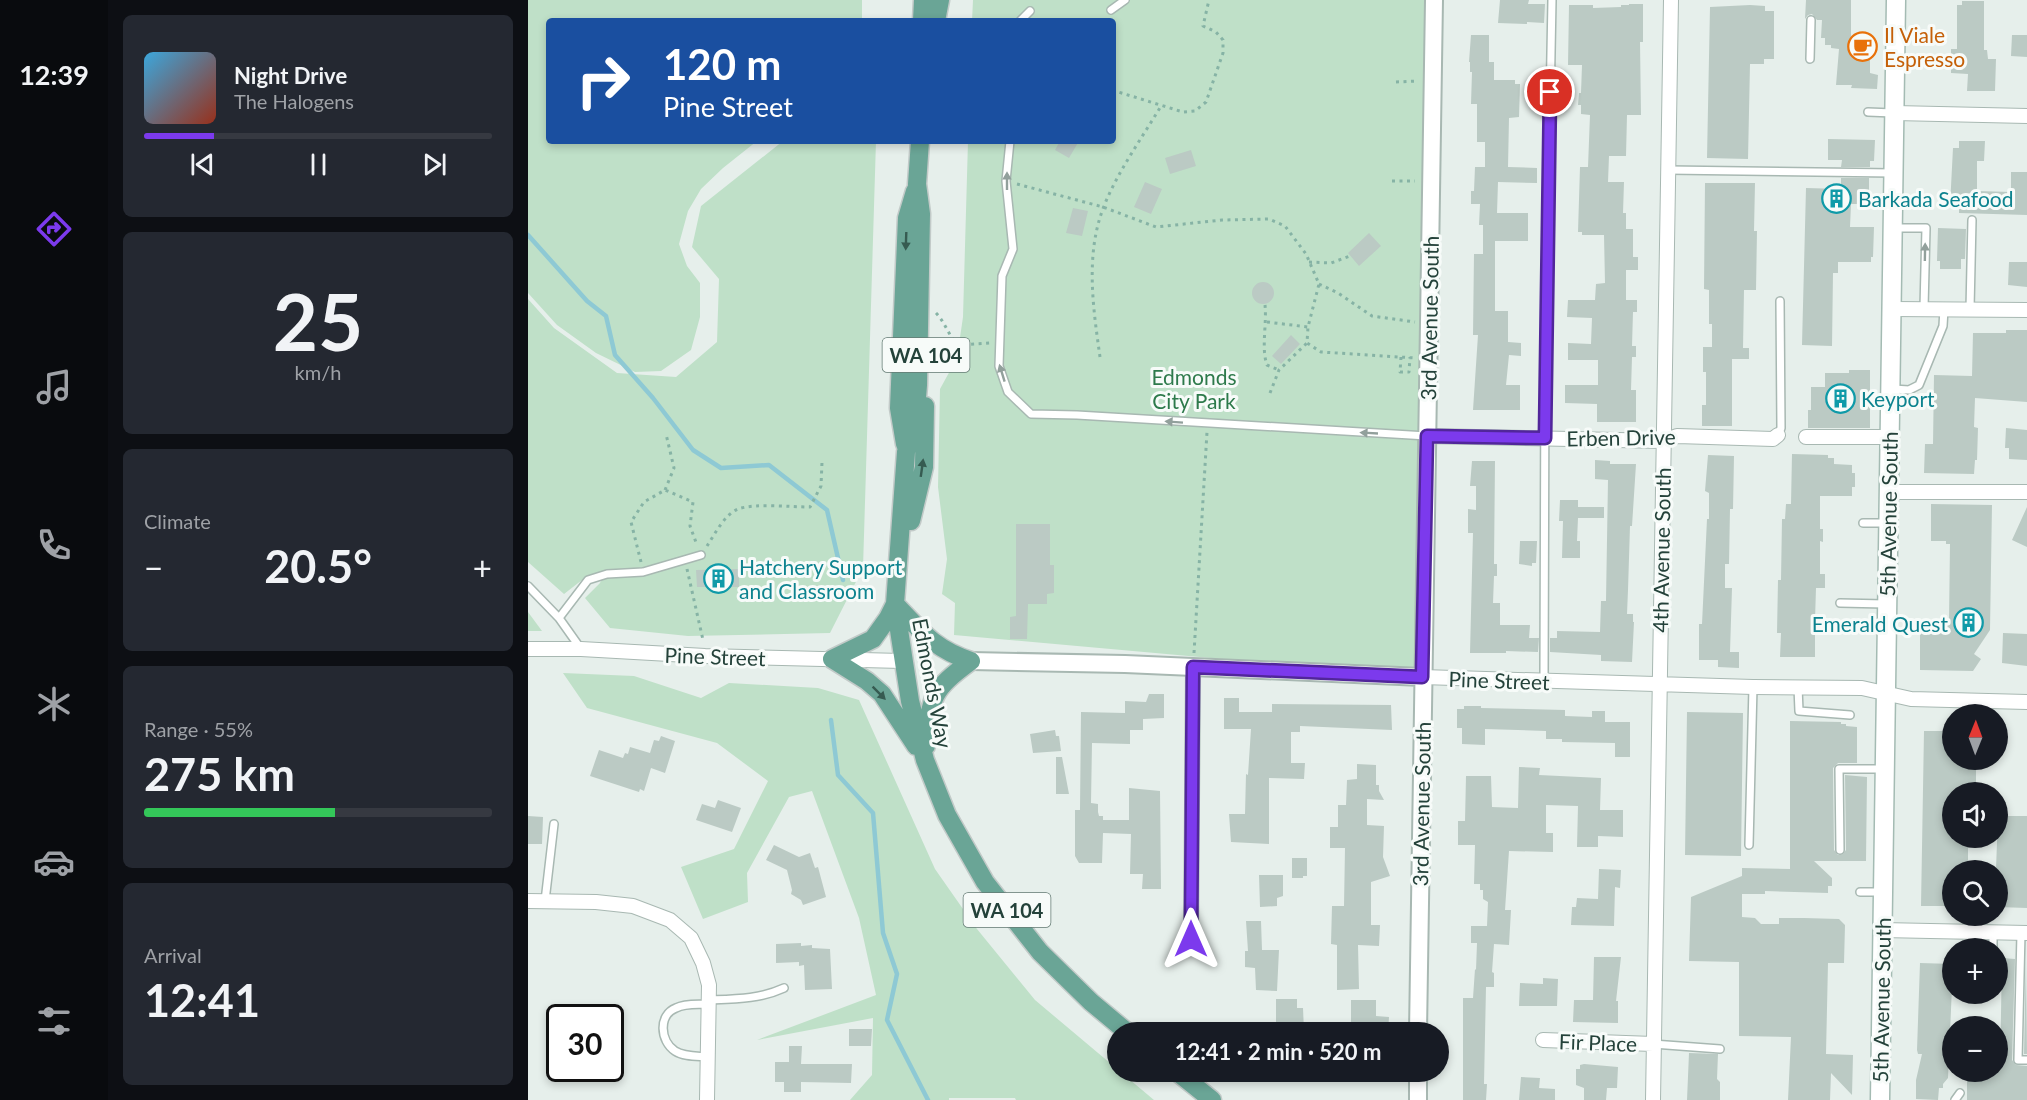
<!DOCTYPE html>
<html lang="en">
<head>
<meta charset="utf-8">
<style>
	body { margin:0; font-family:Lato,sans-serif; background:#242831; color:#f1f3f6; height:100vh; display:flex; flex-direction:column; font-size:22px; white-space:nowrap }
	* { box-sizing:border-box; margin:0 }
	p { font-size:20px; color:#9ea1a6 }
	.icon { flex:none; width:33px; height:33px; fill:none; stroke:currentColor; stroke-width:2; stroke-linecap:round; stroke-linejoin:round }
	.map { position:relative; flex:1; overflow:hidden }
	.drawer { display:flex; flex-direction:column; gap:15px; padding:15px; background:#0d0f14; width:420px }
	.drawer>* { flex:none }
	.guide { position:absolute; left:18px; top:18px; width:570px; height:126px; border-radius:6px; box-shadow:0 3px 9px #0003; background:#1a4fa0; color:#fff; overflow:hidden }
	.needle { width:39px; rotate:1deg }
	.buttons { position:absolute; left:1414px; top:704px; display:grid; gap:12px }
	.buttons a { display:grid; place-items:center; width:66px; height:66px; border-radius:50%; background:#171b24; box-shadow:0 3px 9px #0003; font-size:30px }
	.speed { position:absolute; left:18px; top:1004px; display:flex; gap:12px; font-size:30px; font-weight:700; text-align:center }
	.speed>* { display:grid; place-content:center; width:78px; height:78px; border-radius:50%; background:#171b24; box-shadow:0 3px 9px #0003; line-height:1 }
	.speed .limit { border:3px solid #111; border-radius:9px; background:#fff; color:#111 }
	.pin { position:absolute; display:grid; place-items:center; width:51px; height:51px; color:#fff; margin:-26px; border:3px solid #fff; border-radius:50%; box-shadow:0 2px 6px #0007 }
	.me { position:absolute; width:66px; margin:-33px; rotate:0deg; stroke-linejoin:round; filter:drop-shadow(0 0 4px #0008) }
	.turn { display:flex; align-items:center; gap:21px; height:126px; padding:0 18px; font-size:27px }
	.turn .icon { width:78px; height:78px; stroke-width:2.5 }
	.turn b { display:block; font-size:42px; line-height:51px }
	.big { font-size:45px; font-weight:700; line-height:1.1 }
	.drawer .widget { flex:1; display:flex; flex-direction:column; justify-content:center; gap:9px; min-width:0; padding:0 21px; border-radius:9px; background:#242831 }
	.drawer .dial { align-items:center; gap:0 }
	.dial b { font-size:78px; line-height:1 }
	.song { display:flex; align-items:center; gap:18px }
	.cover { width:72px; height:72px; border-radius:9px; background:linear-gradient(135deg,hsl(200 70% 55%),hsl(10 70% 35%)) }
	.played { height:6px; border-radius:3px; background:linear-gradient(90deg,#7c3aed 20%,#363941 20%) }
	.keys { display:flex; justify-content:space-around; direction:ltr }
	.heat { display:flex; justify-content:space-between; align-items:center; font-size:33px; direction:ltr }
	.charge { height:9px; border-radius:4px; background:linear-gradient(90deg,#34c759 55%,#363941 0) }
	.trip { position:absolute; left:579px; top:1022px; width:342px; height:60px; border-radius:30px; background:#171b24; box-shadow:0 3px 9px #0003; font-weight:700; line-height:60px; text-align:center }
	main { display:flex; flex:1; min-height:0 }
	.tab-bar { display:flex; flex-direction:column; width:108px; justify-content:space-around; align-items:center; background:#090b0e; color:#9ea1a6 }
	.tab-bar .icon { width:42px; height:42px }
	.tab-bar .on { color:#7c3aed }
	.tab-bar b { font-size:27px; color:#f1f3f6 }
	.map>svg:first-child { display:block }
	.green { fill:#bfe0c8 }
	.lines { fill:none; stroke-linecap:round; stroke-linejoin:round }
	.stream { stroke:#8ec9d4; stroke-width:4.5 }
	.building { fill:#bbcac4 }
	.service-casing { stroke:#a8b8b2; stroke-width:10 }
	.minor-casing { stroke:#a8b8b2; stroke-width:16 }
	.tertiary-casing { stroke:#a8b8b2; stroke-width:20 }
	.secondary-casing { stroke:#a4bbb3; stroke-width:21 }
	.primary-casing { stroke:#c2cac8; stroke-width:21 }
	.path { stroke:#86b3a5; stroke-width:3; stroke-dasharray:3 4.5; stroke-linecap:butt }
	.service { stroke:#fff; stroke-width:7 }
	.minor { stroke:#fff; stroke-width:14 }
	.tertiary { stroke:#fff; stroke-width:16 }
	.secondary { stroke:#fff; stroke-width:18 }
	.primary { stroke:#6aa596; stroke-width:18 }
	.oneway { fill:#92a09c }
	.oneway2 { fill:#365b51 }
	.route-casing { stroke:#51269a; stroke-width:15 }
	.route { stroke:#7c3aed; stroke-width:10 }
	.labels { text-anchor:middle; dominant-baseline:central; stroke-width:6; stroke-linejoin:round; paint-order:stroke }
	.shield { fill:#f7fbf9; stroke:#637a73; stroke-width:1.5 }
	.shield-label { font-size:20px; font-weight:bold; fill:#24423a }
	.food-label { font-size:21px; fill:#c56008; stroke:#f7fbf9; text-anchor:start }
	.culture-label { font-size:21px; fill:#0d838f; stroke:#f7fbf9; text-anchor:start }
	.street-label { font-size:21px; fill:#24423a; stroke:#f7fbf9 }
	.park-label { font-size:21px; fill:#2d7a4b; stroke:#f7fbf9 }
</style>
</head>
<body>
<main>
<nav class="tab-bar">
<b>12:39</b>
<svg class="icon on" aria-label="directions" viewBox="0 0 24 24"><path d="M12 3l9 9-9 9-9-9zM9 14v-3h6M13 9l2 2-2 2"/></svg>
<svg class="icon" aria-label="music" viewBox="0 0 24 24"><path d="M9 18V5l10-2v13"/><circle cx="6" cy="18" r="3"/><circle cx="16" cy="16" r="3"/></svg>
<svg class="icon" aria-label="phone" viewBox="0 0 24 24"><path d="M5 4h4l2 5-3 2q2 4 5 5l2-3 5 2v4C11 20 4 13 5 4z"/></svg>
<svg class="icon" aria-label="climate" viewBox="0 0 24 24"><path d="M12 3v18M4 7l16 10M4 17L20 7"/></svg>
<svg class="icon" aria-label="car" viewBox="0 0 24 24"><path d="M5 17H2v-5l4-1 3-4h7l3 4 3 1v5h-3M9 17h6M6 11h13"/><circle cx="7" cy="17" r="2"/><circle cx="17" cy="17" r="2"/></svg>
<svg class="icon" aria-label="filters" viewBox="0 0 24 24"><path d="M4 7h16M4 17h16"/><circle cx="9" cy="7" r="2"/><circle cx="15" cy="17" r="2"/></svg>
</nav>
<section class="drawer">
<div class="widget">
<div class="song"><i class="cover"></i><div><b>Night Drive</b><p>The Halogens</p></div></div>
<div class="played"></div>
<div class="keys"><svg class="icon" aria-label="previous" viewBox="0 0 24 24"><path d="M18 5L8 12l10 7zM5 5v14"/></svg><svg class="icon" aria-label="pause" viewBox="0 0 24 24"><path d="M8 5v14M16 5v14"/></svg><svg class="icon" aria-label="next" viewBox="0 0 24 24"><path d="M6 5l10 7-10 7zM19 5v14"/></svg></div>
</div>
<div class="widget dial"><b>25</b><p>km/h</p></div>
<div class="widget"><p>Climate</p>
<div class="heat"><a>−</a><b class="big">20.5°</b><a>+</a></div>
</div>
<div class="widget"><p>Range · 55%</p><b class="big">275 km</b><div class="charge"></div></div>
<div class="widget"><p>Arrival</p><b class="big">12:41</b></div>
</section>
<div class="map">
<svg width="1499" height="1100" viewBox="0 0 1499 1100">
	<rect width="100%" height="100%" fill="#e6efeb"/>
	<path class="green" d="M0 0H334V21H21V141H229L195 168 173 189 160 211 151 244 159 266 172 283V317L163 350 133 371 107 372 68 353 29 325 0 293Z
		M445 0H905L894 677 426 635 427 603 414 594 419 559 410 487 412 389 429 358 435 317 440 141H585V21H444Z
		M255 141H348L335 568 302 633 160 636 82 628 57 598 72 583 78 570 54 580 36 594 0 562V299L26 328 89 373 148 377 189 342 191 279 164 247 173 206Z
		M0 612 14 631H0Z
		M35 673 106 676 173 698 201 683 290 688 331 700 407 869 449 929 507 1000 626 1100H488L487 1098H421V1100H322L344 1075 345 1018 229 1040 348 995 331 918 284 791 261 797 219 873 220 902 175 919 153 867 206 849 240 781 189 743 59 708Z"/>
	<g class="lines">
		<path class="stream" d="M0 235 59 301 78 316 87 355 125 398 165 450 193 468 241 465 299 510 315 580
			M303 720 310 775 345 813 355 933 369 974 359 1020 400 1100"/>
	</g>
	<path class="building" d="M972 0H1001L1000 4H1017L1016 23 999 22V24L970 23Z
		M1278 0H1323V37L1342 38V73L1350 75 1349 89 1323 88 1324 85H1308L1311 49 1303 48V45H1297V38H1293L1294 20H1289L1284 14 1280 15 1277 19Z
		M1434 1H1456V50H1459L1460 59H1468L1467 91H1439L1440 74 1423 73V49H1429V5H1434Z
		M1101 4H1115V42H1112L1113 115H1099L1098 156H1081L1080 182H1096L1095 213H1098V229H1105V257H1110V270H1098V300H1109V312H1105L1104 346H1108V357H1104L1103 390H1108V422H1069V404L1037 403V385H1070V360H1040V343L1063 344 1064 318 1039 317 1040 300H1067L1068 284 1077 283 1076 235H1054V232H1050L1052 167H1060L1062 115 1053 114V105H1050L1051 93H1053L1054 65H1040L1041 5H1065V8L1093 7V5H1101Z
		M1222 5 1237 6V11H1246V59H1236V64H1222L1220 159 1179 158 1182 7Z
		M943 35H961V62H966V80H987V84H992L991 117 981 118 980 167 1009 168V183L970 182 969 213H1000V241H967V311H980V342L993 343V356L981 355 978 385H992V410H945L950 335H945L946 254H955V225H951L952 204H943V191H946L947 167H957V142H949V104H943L944 72H942V62H941Z
		M1484 35H1499V57L1483 56Z
		M1300 139 1347 140 1346 161H1342V167H1313L1314 160H1300Z
		M532 141H551L541 158 527 150Z
		M1431 141H1457L1456 161H1449V191L1483 192V172H1499V215L1431 213V206H1422L1425 148H1431Z
		M663 150 668 166 642 174 637 158Z
		M1313 178H1341V204H1323L1322 227H1346L1345 257H1343V262H1310V273H1305L1304 346 1274 345 1278 188 1313 189Z
		M617 182 634 189 623 214 606 207Z
		M1177 183H1227L1226 231H1229L1228 290H1216L1215 348H1221V359H1204V426H1174V405H1178V372H1175V347H1184V324H1181V290L1176 289Z
		M545 208 560 211 554 236 538 233Z
		M1410 228 1438 229 1437 259H1433V269H1412V261H1409Z
		M841 233 853 246 831 266 820 253Z
		M1481 262H1499V287L1480 285Z
		M724 293a11 11 0 1 1 22 0a11 11 0 1 1-22 0Z
		M1478 330H1499V402L1447 398 1446 427 1450 428 1449 460H1447L1446 474 1396 473 1397 444H1405L1406 375 1444 376 1445 333H1478Z
		M763 335 772 344 753 364 744 356Z
		M1321 370H1342V428H1280V410H1283V387H1297V373H1321Z
		M1478 428 1499 430V460L1481 459V448H1477Z
		M1264 454 1300 455V458H1306V464L1324 465V473H1327V487H1324V496H1292V529H1295V542L1292 541V574H1297V588H1288L1287 620H1291V632H1287V657H1252L1253 633H1249L1250 580H1253L1254 519H1257L1258 504H1263Z
		M1180 455 1206 456 1205 509H1202L1201 564H1197V588H1204L1202 652H1211V668L1190 667V660H1171V624H1174L1179 519H1181V493L1177 491Z
		M1067 460 1082 461V464H1108L1104 526H1102L1100 590 1099 614H1105V622H1106L1104 662 1073 661V655L1022 652V638H1029V631L1072 632 1073 601H1078L1080 480 1067 479Z
		M944 461H967L966 564H969V576H966L965 603H972V625H1002L1001 638H1011L1010 652 978 651V653H942L945 533H940V509L948 510V486H942Z
		M1032 500H1050V507H1076V518H1050L1049 541H1052V558H1034L1035 521H1031Z
		M1403 504 1464 505 1462 630 1446 654 1453 659 1445 671 1392 670V632H1414L1421 621 1422 544H1418V541H1403Z
		M1499 507V547L1484 540Z
		M488 524H522V565H526V593L519 594V604H500L499 639H482V617L488 616Z
		M992 541H1009L1008 563H1004V566L991 564Z
		M211 569V587H169L168 570Z
		M1475 633 1499 634V666L1474 663Z
		M621 694H636V718L615 719V730H602V744L564 743 563 803 570 804V812L571 816H575V820H601V788L632 791 633 889H614L615 874H602L603 834 575 833 574 863H551L547 856V810H552L553 712 597 713V701L618 702Z
		M696 698H711V712H744V704L863 705 864 730 772 726V732H763V763H777L776 779 741 778V844L703 842 701 814H717L718 774 720 775 723 729H696Z
		M936 706H953V708L1037 710V716L1064 717V711H1077V722H1102V757H1087V743L1034 742V739H1018V731L957 729V745L934 744V728H929V709H936Z
		M1159 712 1215 713 1213 856 1157 855Z
		M1262 721 1313 722V724H1318V726L1329 727V763H1310L1305 768 1306 850 1310 855 1315 854 1318 850 1317 775 1339 777 1338 861H1286L1304 878V886H1300V893L1237 891V894H1214V917L1227 918 1233 924H1251V918H1276L1311 919 1317 925 1316 963H1300L1298 1054 1325 1055 1324 1095 1303 1073 1302 1100H1260L1263 1037 1211 1036V962L1161 961 1163 897 1214 876V868L1262 869Z
		M527 730 528 736H531L533 751 505 753 502 734Z
		M1396 731H1425V759H1448V792H1425V837H1437V846H1440V867H1437L1436 870H1425V906H1393Z
		M133 736 147 741 137 773 123 768 116 791 112 789 111 792 62 776 71 750 95 758 97 753 100 754 102 747 122 753 126 740 131 741Z
		M528 757H534L541 794H528Z
		M829 764 848 765V785H851V791L856 800 839 799V825L856 826 855 857 862 876 843 882V925H852L851 946 830 945 831 989 809 990V945L803 944 804 906H816L817 848H802V827H810V805H818L819 780 829 779Z
		M991 767 1012 768 1011 775 1073 778 1072 810H1095V837L1070 836V847H1049L1050 806 1018 805V833H1025V852L981 851 977 910H983L981 945 966 944 964 972 966 973V987H958L956 1084H959L958 1100H935V998H945L947 969 948 970 949 943H943V926H959L960 902 955 899V890H952V884H946L947 845H930V821H937L938 776H963L964 807 990 808Z
		M190 800 213 808 204 832 168 820 174 804 187 808Z
		M0 816 15 817 14 844H0Z
		M1470 816H1499V908L1470 907V869H1468Z
		M246 845 271 857 282 853 287 868 290 867 298 897 275 905 273 900 263 894 264 890 259 870 238 860Z
		M764 858H779V876H775V878H764Z
		M1071 869 1093 870 1092 888 1087 887 1086 926 1043 925 1044 907H1048L1049 898 1070 899Z
		M731 875H755V896L749 898V906L732 907Z
		M718 921H733L734 950H751L749 991 728 990 727 968 717 967V951H720Z
		M273 943V946L284 945V948L302 949 304 989 277 990 276 965 271 966V962L248 963V944Z
		M1066 957H1093L1088 1001H1090V1023L1045 1022 1046 1000H1065Z
		M1474 958 1487 959 1484 1060 1488 1065 1499 1066V1100H1439V1071H1470V1068H1472Z
		M1498 959 1499 1054H1496Z
		M1392 963 1425 964 1420 1078 1415 1084V1088H1411L1410 1100 1388 1099V1080L1394 1054H1390L1389 1050Z
		M1015 978 1030 979 1029 1006H991L992 983 1015 984Z
		M748 999H769V1008H775L776 1031 748 1032Z
		M823 1000H848V1016L861 1017 860 1032H823Z
		M321 1029H344L343 1046H321Z
		M261 1046H274L273 1064H324L323 1083 273 1082V1092H256V1082H247V1062H261Z
		M1161 1053 1190 1054 1189 1079 1192 1082V1100H1159Z
		M1056 1064 1090 1067 1089 1088H1079L1078 1100H1056V1088L1048 1085V1069H1052V1065Z
		M993 1077 1012 1078 1011 1088 1027 1089V1100H991Z"/>
	<g class="lines">
		<defs>
			<path id="service" d="M583 10 597 0
				M492 21 502 11
				M1282 59 1283 20
				M1340 112 1365 113
				M482 141 478 181 485 249 474 276 471 366 480 392 503 414 549 415 899 436
				M1140 170 1365 173
				M1366 228H1398L1396 308
				M1442 309 1444 220
				M1365 389 1381 390 1391 385 1415 326 1416 309
				M1250 435 1253 428 1252 301
				M1335 523H1360
				M0 586 31 618 53 649
				M1312 603 1357 604
				M31 618 60 580 79 574 115 572 173 555
				M1016 681 1017 368 1024 0
				M1270 687 1271 711 1322 715
				M1221 845 1225 687
				M1312 850 1311 769H1356
				M1332 892H1355
				M17 901 26 824
				M1493 933 1490 1060H1499
				M1465 948V932
				M181 1000C208 999 232 999 256 988
				M1125 1044 1192 1049
				M180 1057C169 1056 156 1057 147 1051 132 1041 130 1015 148 1008 158 1003 170 1005 181 1004
				M1427 1100 1432 1093"/>
			<path id="minor" d="M1367 113 1499 116
				M1364 309 1499 310
				M899 436 1135 441 1149 436 1245 439 1250 435
				M1278 437H1361
				M1361 492H1499
				M0 649H53L177 656 374 661
				M894 677 1225 687 1334 688 1383 699 1499 702
				M0 901 68 902 105 906 142 920 163 938 175 963 181 985 179 1100
				M1354 930 1499 933
				M663 939 665 667
				M1015 1040 1125 1044
				M1125 1100 1143 0"/>
			<path id="tertiary" d="M443 661 597 664 894 677
				M890 1032 906 0
				M890 1100V1071"/>
			<path id="secondary" d="M1352 1100 1368 0"/>
			<path id="primary" d="M394 21 395 0
				M408 21 412 0
				M392 141 389 184 393 214 390 385 388 410 378 452 367 604 382 701 397 760 419 815 457 882 512 952 563 1002 599 1032
				M377 444 371 408 379 218 387 191
				M383 521 396 467 397 406
				M367 604C393 631 406 649 443 661
				M304 659 339 681 354 694 388 746
				M304 659 345 639 360 618 367 604
				M398 746C403 697 402 691 443 661
				M648 1071 684 1100"/>
		</defs>
		<use href="#service" class="service-casing"/>
		<use href="#minor" class="minor-casing"/>
		<use href="#tertiary" class="tertiary-casing"/>
		<use href="#secondary" class="secondary-casing"/>
		<use href="#primary" class="primary-casing"/>
		<path class="path" d="M868 82 889 81
			M585 93 587 91 655 112 667 111 678 102 695 53V40L688 32 675 26 681 0
			M864 181H887
			M489 184 575 207 628 227 694 220 741 219 757 226 778 254 791 284 780 327 779 343 793 352 887 358
			M781 262 803 263 822 256
			M791 284 810 293 844 316 887 322
			M737 305C739 324 733 348 739 365L751 370
			M408 313C417 322 421 336 429 345L463 343
			M739 322 780 327
			M572 357C565 307 557 254 576 206 590 171 614 138 633 106
			M873 357 872 372H881L882 357
			M742 393 751 370 779 343
			M137 490 146 468 138 434
			M179 546C187 534 196 515 210 509 227 503 263 507 282 507L293 486 294 462
			M113 562 103 522 116 502 137 490 165 502 162 526 169 545
			M159 569 175 640
			M666 653 679 432"/>
		<use href="#service" class="service"/>
		<use href="#minor" class="minor"/>
		<use href="#tertiary" class="tertiary"/>
		<use href="#secondary" class="secondary"/>
		<use href="#primary" class="primary"/>
	</g>
	<defs><path id="oneway-solid" d="M-6-.8H1V-3.2L6.5 0L1 3.2V.8H-6Z" transform="scale(1.5)"/></defs>
	<g class="oneway">
		<use href="#oneway-solid" transform="translate(479 181) rotate(-90)"/>
		<use href="#oneway-solid" transform="translate(1397 252) rotate(-89)"/>
		<use href="#oneway-solid" transform="translate(474 373) rotate(-107)"/>
		<use href="#oneway-solid" transform="translate(646 422) rotate(-176)"/>
		<use href="#oneway-solid" transform="translate(841 433) rotate(-177)"/>
	</g>
	<g class="oneway2">
		<use href="#oneway-solid" transform="translate(378 241) rotate(92)"/>
		<use href="#oneway-solid" transform="translate(394 468) rotate(-82)"/>
		<use href="#oneway-solid" transform="translate(351 693) rotate(45)"/>
	</g>
	<g class="lines">
		<defs>
			<path id="route" d="M663 939 665 667 894 677 899 436 1017 438 1022 92"/>
		</defs>
		<use href="#route" class="route-casing"/>
		<use href="#route" class="route"/>
	</g>
	<defs>
		<symbol id="cafe-ring" viewBox="-11 -11 22 22"><circle r="9.5" fill="#f7fbf9" stroke="#e8710a" stroke-width="1.5"/><path d="M-5.5-4.5H6V0H3Q3 3.5 0 3.5H-2.5Q-5.5 3.5-5.5 0ZM3-3.2v2h1.7v-2ZM-6 4.5H4V6H-6Z" fill="#e8710a"/></symbol>
		<symbol id="building-ring" viewBox="-11 -11 22 22"><circle r="9.5" fill="#f7fbf9" stroke="#0f9aa8" stroke-width="1.5"/><path d="M-4-6H4V6H1V3H-1V6H-4ZM-2.5-4.3h1.7v1.8h-1.7ZM.8-4.3h1.7v1.8H.8ZM-2.5-1h1.7V.8h-1.7ZM.8-1h1.7V.8H.8Z" fill="#0f9aa8"/></symbol>
	</defs>
	<g fill-rule="evenodd">
		<use href="#cafe-ring" x="1318" y="30" width="33" height="33"/>
		<use href="#building-ring" x="1292" y="182" width="33" height="33"/>
		<use href="#building-ring" x="1296" y="382" width="33" height="33"/>
		<use href="#building-ring" x="174" y="562" width="33" height="33"/>
		<use href="#building-ring" x="1424" y="606" width="33" height="33"/>
	</g>
	<g class="labels">
		<g class="shield">
			<rect x="354.5" y="338" width="87" height="34" rx="4.5"/>
			<rect x="435.5" y="893" width="87" height="34" rx="4.5"/>
		</g>
		<g class="shield-label">
			<text x="398" y="355">WA 104</text>
			<text x="479" y="910">WA 104</text>
		</g>
		<g class="food-label">
			<text x="1356" y="34">Il Viale<tspan x="1356" dy="24">Espresso</tspan></text>
		</g>
		<g class="culture-label">
			<text x="1330" y="198">Barkada Seafood</text>
			<text x="1333" y="398">Keyport</text>
			<text x="211" y="566">Hatchery Support<tspan x="211" dy="24">and Classroom</tspan></text>
			<text x="1420" y="623" text-anchor="end">Emerald Quest</text>
		</g>
		<g class="street-label">
			<text transform="translate(901 318) rotate(-89)">3rd Avenue South</text>
			<text transform="translate(1093 437) rotate(-1)">Erben Drive</text>
			<text transform="translate(1360 514) rotate(-89)">5th Avenue South</text>
			<text transform="translate(1133 550) rotate(-89)">4th Avenue South</text>
			<text transform="translate(187 656) rotate(2)">Pine Street</text>
			<text transform="translate(971 680) rotate(2)">Pine Street</text>
			<text transform="translate(405 683) rotate(79)">Edmonds Way</text>
			<text transform="translate(893 804) rotate(-89)">3rd Avenue South</text>
			<text transform="translate(1353 1000) rotate(-89)">5th Avenue South</text>
			<text transform="translate(1070 1042) rotate(2)">Fir Place</text>
		</g>
		<g class="park-label">
			<text x="666" y="376">Edmonds<tspan x="666" dy="24">City Park</tspan></text>
		</g>
	</g>
</svg>
<div class="buttons">
<a><svg class="needle" viewBox="-14 -14 28 28"><path d="M0-13l5 13h-10z" fill="#e53935"/><path d="M0 13l5-13h-10z" fill="#9ea1a6"/></svg></a>
<a><svg class="icon" aria-label="sound" viewBox="0 0 24 24"><path d="M4 9h4l5-4v14l-5-4H4zM17 9q2 3 0 6"/></svg></a>
<a><svg class="icon" aria-label="search" viewBox="0 0 24 24"><circle cx="10" cy="10" r="6"/><path d="M15 15l6 6"/></svg></a>
<a>+</a>
<a>−</a>
</div>
<div class="speed"><div class="limit">30</div></div>
<div class="pin" style="left:1022px;top:92px;background:#d93025"><svg class="icon" aria-label="arrive" viewBox="0 0 24 24"><path d="M6 21V4h12l-3 4 3 4H6"/></svg></div>
<svg class="me" style="left:663px;top:939px" viewBox="-20 -20 40 40"><path d="M0-17L14 15 0 8-14 15z" fill="#7c3aed" stroke="#fff" stroke-width="4"/></svg>
<div class="trip">12:41 · 2 min · 520 m</div>
<div class="guide">
<div class="turn"><svg class="icon" aria-label="right" viewBox="0 0 24 24"><path d="M7 20v-9h11M14 6l5 5-5 5"/></svg><div><b>120 m</b>Pine Street</div></div>
</div>
</div>
</main>
</body>
</html>
